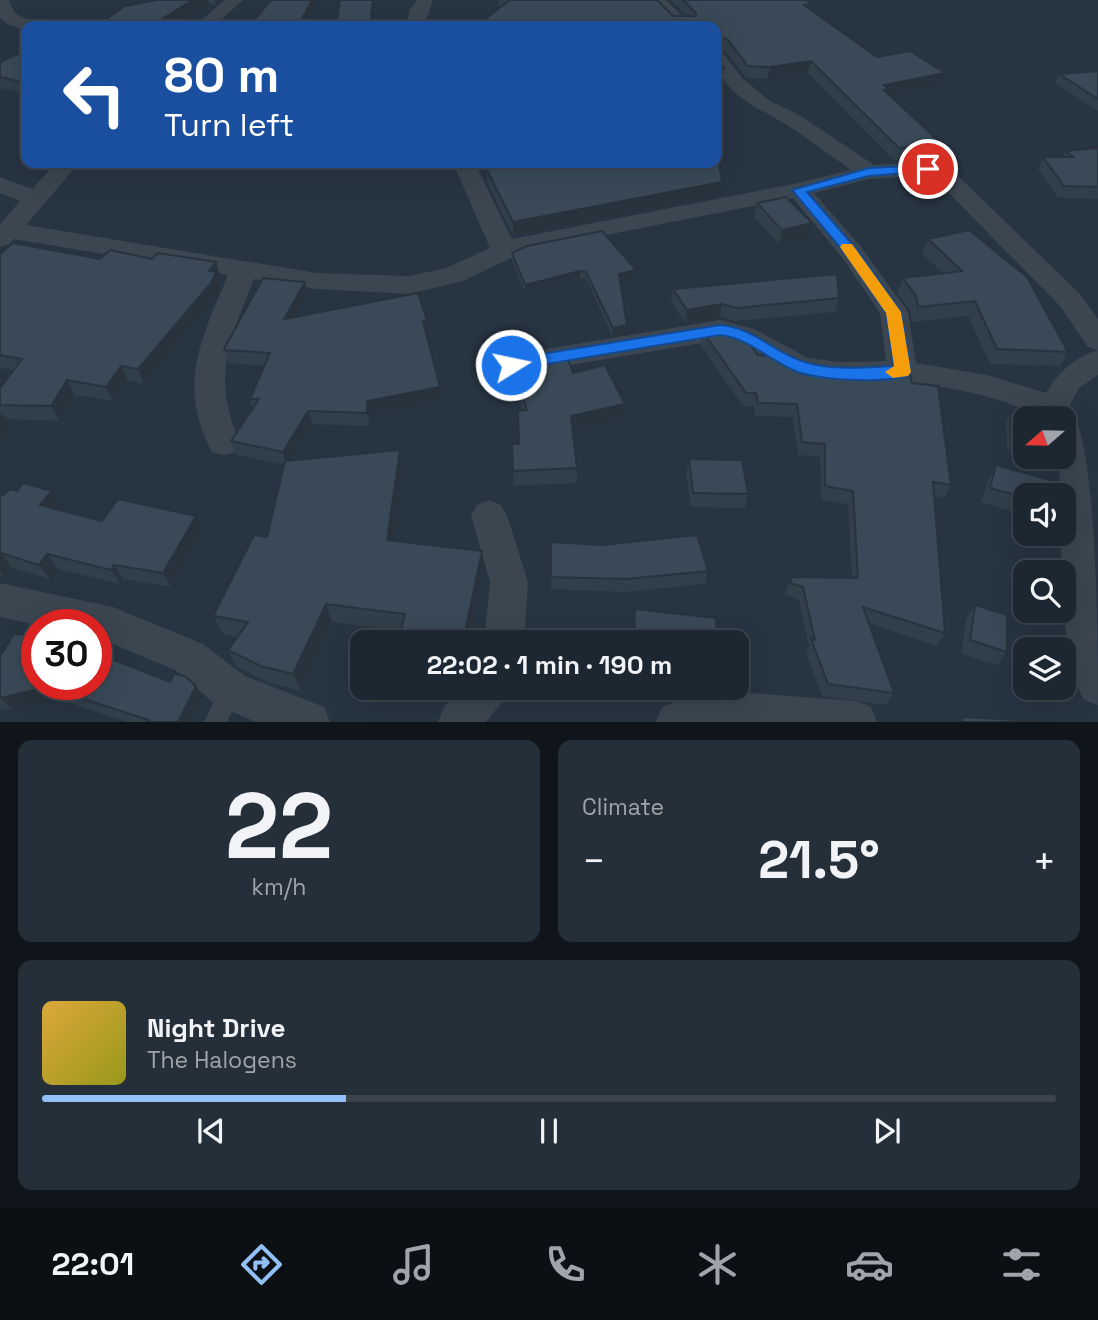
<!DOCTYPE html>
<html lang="en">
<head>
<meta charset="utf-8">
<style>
	body { margin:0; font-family:"Space Grotesk",sans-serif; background:#252f3a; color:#f1f3f6; height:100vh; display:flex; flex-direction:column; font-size:26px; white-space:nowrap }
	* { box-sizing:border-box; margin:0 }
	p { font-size:23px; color:#a0a5ac }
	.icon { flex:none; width:38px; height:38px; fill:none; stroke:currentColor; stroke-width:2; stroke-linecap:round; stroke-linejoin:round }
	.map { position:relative; height:722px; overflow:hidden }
	.sheet { display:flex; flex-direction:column; gap:18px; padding:18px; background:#10151c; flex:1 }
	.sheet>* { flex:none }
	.guide { position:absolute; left:21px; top:21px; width:700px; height:147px; border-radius:14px; box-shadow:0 7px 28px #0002,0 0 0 2px #3b444d; background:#1a4fa0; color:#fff; overflow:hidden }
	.needle { width:46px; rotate:250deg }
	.fabs { position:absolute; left:1013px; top:406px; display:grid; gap:14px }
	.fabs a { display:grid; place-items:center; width:63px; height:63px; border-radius:14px; background:#1d2732; box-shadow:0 7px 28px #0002,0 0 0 2px #3b444d; font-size:35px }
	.speed { position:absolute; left:21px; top:609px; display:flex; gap:14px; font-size:35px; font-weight:700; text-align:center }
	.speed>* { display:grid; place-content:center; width:91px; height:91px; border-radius:50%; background:#1d2732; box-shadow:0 7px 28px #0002,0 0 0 2px #3b444d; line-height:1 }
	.speed .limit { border:10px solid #d22; background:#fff; color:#111 }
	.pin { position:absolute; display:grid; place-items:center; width:60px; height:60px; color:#fff; margin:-30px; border:4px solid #fff; border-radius:50%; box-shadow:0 2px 7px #0007 }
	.me { position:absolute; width:77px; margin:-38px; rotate:80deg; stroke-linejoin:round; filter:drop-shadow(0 0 5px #0008) }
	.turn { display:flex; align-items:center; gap:24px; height:147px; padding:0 28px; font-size:32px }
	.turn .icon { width:91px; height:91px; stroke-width:2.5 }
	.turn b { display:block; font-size:49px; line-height:60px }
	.big { font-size:52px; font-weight:700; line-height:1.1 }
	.sheet .tile { flex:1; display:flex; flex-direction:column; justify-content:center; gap:10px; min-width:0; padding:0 24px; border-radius:14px; background:#252f3a }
	.sheet .dial { align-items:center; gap:0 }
	.dial b { font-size:91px; line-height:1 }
	.song { display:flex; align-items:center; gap:21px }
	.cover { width:84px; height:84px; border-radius:10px; background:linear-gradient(135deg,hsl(40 70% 55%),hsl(60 70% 35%)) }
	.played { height:7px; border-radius:4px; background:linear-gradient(90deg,#92c0f6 30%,#3b444d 30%) }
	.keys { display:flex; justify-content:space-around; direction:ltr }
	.heat { display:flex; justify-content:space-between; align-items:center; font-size:38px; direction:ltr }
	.sheet .tiles { flex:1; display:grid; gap:18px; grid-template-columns:1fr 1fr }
	.tile:last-child { grid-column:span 2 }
	.trip { position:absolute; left:350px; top:630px; width:399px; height:70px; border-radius:14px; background:#1d2732; box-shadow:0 7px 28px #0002,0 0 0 2px #3b444d; font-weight:700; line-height:70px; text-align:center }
	.menu { display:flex; height:112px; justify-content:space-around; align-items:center; background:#0c1014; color:#a0a5ac }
	.menu .icon { width:49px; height:49px }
	.menu .active { color:#92c0f6 }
	.menu b { font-size:32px; color:#f1f3f6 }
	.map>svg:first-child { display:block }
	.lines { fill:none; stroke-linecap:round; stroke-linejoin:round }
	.lane { fill:#3b4651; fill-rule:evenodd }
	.street { fill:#3b4651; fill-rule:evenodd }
	.wall { fill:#313f4b }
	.shaded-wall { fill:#28333d }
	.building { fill:#394957; stroke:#28333d; stroke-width:2 }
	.route { fill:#1a73e8; stroke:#114b97; stroke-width:2 }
	.slow { fill:#f59e0b }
</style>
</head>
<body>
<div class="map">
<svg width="1098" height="722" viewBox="0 0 1098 722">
	<rect width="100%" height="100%" fill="#273442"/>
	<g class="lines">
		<path class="lane" d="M231 680 239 683 242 691 227 722H204L223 683Z"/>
		<path class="street" d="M0 0H9C15 22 30 18 48 22L51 26H26V30L9 25 0 18Z
			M225 0H243L214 26H195Z
			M417 0H433L424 26H406L410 9Z
			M648 0H666L693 26H674Z
			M716 51 723 53 742 78 770 101 801 116 874 165 931 162 952 170 1080 294 1098 319V375L1079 388 1069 407C1098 438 1098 650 1098 705L1083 699C1062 648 1062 586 1061 534H1064V495H1060L1059 457H1064V418C1035 418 1025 408 998 400 980 394 960 390 941 387 895 380 847 389 802 378 772 370 750 345 720 340L528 372 517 369 513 362 517 355 528 352 720 320 754 329 808 358 840 362 886 361 880 313 844 260 793 198 526 251 463 281 409 294 317 289 254 279C229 343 211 376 240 443L236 452 224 455 212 452C176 385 202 338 228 275L14 239 9 244 0 247V224L20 201 0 193V177L32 189 56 163H79L26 225 317 273 409 276 446 268 490 248 453 163H475L512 239 798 183 851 170C830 155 809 139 787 125 758 107 714 92 716 51ZM928 176 936 180 1060 306 1088 347 1098 350C1074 357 1058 373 1046 393L987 375 916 363 908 312 862 248 814 193 869 179Z
			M489 500 501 505 507 515 528 582 524 642H484L490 582 471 515 477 505Z
			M0 583 113 607 203 644 245 676 324 707 330 722H256L216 705 175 670 96 637V625H37L0 617Z
			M460 688H508L502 702 486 722H438L444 707Z
			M749 693 856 701 871 707 877 722H656L662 707 677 701Z"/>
	</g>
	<path class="wall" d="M157 0H222L216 5 209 4 173 26H96Z
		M499 0H657L673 16H687L670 0H807L810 4 809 9 877 57 941 85 890 95 943 145 938 158 895 161 808 73 767 79 746 78 725 51 716 49 722 81 716 82V26H484L483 21 499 8Z
		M26 50V94L0 88V62Z
		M1098 71V111L1055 83 1059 74Z
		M1098 148V199L1058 198 1038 169 1043 157H1063L1066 151Z
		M486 168 720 196 513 236 487 182Z
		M757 203 812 223 808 238 779 244 754 217Z
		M928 239 1068 352 1060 366 990 364 968 316 912 322 910 310 897 293 903 278 943 273 922 254Z
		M512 253 635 278 620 281 627 325V333L612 335 586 279 580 278 525 292 512 261Z
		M0 254 100 259H152L216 262 220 276 218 280 220 286 216 297 144 384 128 381 113 401 75 395 60 421 6 419 12 428 0 445V388L13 370 0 368Z
		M305 282 308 295 297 316 427 321 429 334 426 335 441 401 370 415V426L312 424 290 460 400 450 404 469 394 541 482 551 484 569 469 642H398L400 631 332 622 301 691 270 683 237 667 228 650 237 637 223 634 213 616 267 537 285 465 236 455 231 441 253 408 250 399 265 366 229 363 224 350Z
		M673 289 839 298 835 312 735 321 720 317 685 323 671 302Z
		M703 332 758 355 805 367 912 383 951 485 944 498 935 496 945 633 937 646 869 623 894 693 886 705 822 696 806 652 809 646 799 600 785 595 791 577 852 578 848 504 821 500 820 457 798 455 793 417 755 416 753 406H743L701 346Z
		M511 363 573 373 623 419 573 430 577 468V483L514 486 512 444H519L522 410 511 378Z
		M1010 413 1026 418V454L1007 449 1006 421Z
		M689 459 748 494 745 508 691 507 686 474Z
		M996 465 1068 485 1070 511 1064 519V495H1026V534H1053L1045 544 1019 535 1020 514 981 502 988 480Z
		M17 491 62 505 58 509 102 521 203 531 171 587 123 579 120 584 58 569 50 579 12 568 5 576 0 575V494L3 495Z
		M551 542 602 545 708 571 705 584 624 592 551 589Z
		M975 605 1007 652 997 665 961 654 966 619Z
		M635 609 717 642H632Z
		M0 656 196 686 203 698 191 722H127L58 699 13 710 0 709Z
		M695 688H715L714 690Z"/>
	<path class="shaded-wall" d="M193 0H208L209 4 173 26H150Z
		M214 0H222L216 5Z
		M312 0H318L304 26H298Z
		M373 0H375L372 26H370Z
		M811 61 808 73 767 79 770 67Z
		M724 69 722 81 716 82V70Z
		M945 73 941 85 887 96 885 102 884 85Z
		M722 182 720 196 513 236V222Z
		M812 223 808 238 779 244 782 230Z
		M216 262 220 276 218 280 220 286 216 297 144 384 138 369Z
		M636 270 635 278 619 282V274Z
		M580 271V278L525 292V285Z
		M305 282 308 295 288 332 284 319Z
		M722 304 720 317 685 323 687 310Z
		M423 321H427L429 334 425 335Z
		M627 325V333L612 335 613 328Z
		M121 366 128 381 113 401 106 387Z
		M67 380 75 395 60 421 51 406Z
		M440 387 441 401 370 415V426L367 413V401Z
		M625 404 623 419 571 431V416Z
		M308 411 312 424 287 465 283 452Z
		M2 413 12 428 0 445V416Z
		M400 450 404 469 392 559 387 540Z
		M52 491 62 505 50 519 40 505Z
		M196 516 203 531 171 587 163 573Z
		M482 551 484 569 469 642H463Z
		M1 553 12 568 5 576 0 570V555Z
		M47 554 58 569 50 579 39 565Z
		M114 565 123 579 120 584 111 570Z
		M326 604 332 622 301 691 293 674Z
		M196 686 203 698 191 722H178Z
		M47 687 58 699 13 710 1 698Z"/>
	<path class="building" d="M157 0H193L150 26H96L125 6Z
		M271 0H312L298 26H249Z
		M340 0H373L370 26H336Z
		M510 0H657L673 16H696V13L683 0H807L810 4 804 5 877 57 910 51 945 73 884 85 889 89 884 90 943 145 899 148 811 61 770 67 748 66 727 39 716 37V53L724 69 716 70V26H512L483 21Z
		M26 50V83L0 77V62Z
		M1098 71V99L1059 74Z
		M716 140 722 182 513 222 486 168 517 163H716Z
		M1098 148V187L1064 186 1043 157H1073L1066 151Z
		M786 197 812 223 782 230 757 203Z
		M969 230 1027 277 1068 352 997 349 975 301 918 307 916 296 903 278 962 271 928 239Z
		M602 231 636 270 619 274 627 325 613 328 586 272 580 271 525 285 512 253 527 246Z
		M13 243 100 259 110 250 152 259 158 253 216 262 209 271 216 272 211 283 138 369 121 366 106 387 67 380 51 406 0 405V388L22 359 0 355V254Z
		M837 274 839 298 737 308 722 304 687 310 673 289Z
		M263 278 305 282 284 319 418 293 427 321H423L440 387 367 401V413L308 411 283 452 231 441 259 399H250L270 353 224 350 225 347Z
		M722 329 744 336 758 355 779 356 805 367 841 372 910 374 912 383 938 386 951 485 933 482 945 633 863 607 894 693 828 684 811 639 815 640 803 587 790 583 791 577 858 578 853 491 825 486V444L802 442 797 404 758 403 756 393H746L703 332Z
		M566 354 573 373 605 365 625 404 571 416 577 468 513 471 512 444H519L518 411 527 410 511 363Z
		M1010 413 1033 418H1026V445L1011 442Z
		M400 450 387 540 482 551 463 642H411L398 641 405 614 326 604 293 674 261 666 228 650 248 622 213 616 254 535 267 537 285 461Z
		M689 459 742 460 748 494 693 493Z
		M996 465 1068 485 1070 511 1064 509V495H1026V498L990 488Z
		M23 483 52 491 40 505 102 521 118 499 196 516 163 573 114 565 111 570 47 554 39 565 1 553 0 555V494L3 495 10 489 17 491Z
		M697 535 708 571 626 579 551 577V542L602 545Z
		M975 605 1007 615V652L970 640Z
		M635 609 716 618 717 642H634Z
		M14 634 37 636V684H96V653L170 682 174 674 185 676 196 686 178 722H148L149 720 47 687 0 698V656Z
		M961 717 1036 721 1037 722H963Z"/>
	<path class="route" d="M928 165 932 166V171L869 176 807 192 858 251 901 312 911 372 908 376C883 383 817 381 793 370 768 359 748 338 720 335L511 370 503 365 511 359 720 325C756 328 773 353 805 362 833 371 865 367 894 366L886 313 848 257 792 190 869 168Z"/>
	<path class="slow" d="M842 244H852L901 312 911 372 908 376 893 378 885 372 894 366 886 313 840 247Z"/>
</svg>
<div class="fabs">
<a><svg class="needle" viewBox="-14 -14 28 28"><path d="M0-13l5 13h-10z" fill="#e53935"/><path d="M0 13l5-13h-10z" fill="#a0a5ac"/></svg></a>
<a><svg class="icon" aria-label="sound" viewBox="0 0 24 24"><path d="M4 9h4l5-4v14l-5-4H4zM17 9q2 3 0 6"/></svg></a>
<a><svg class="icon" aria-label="search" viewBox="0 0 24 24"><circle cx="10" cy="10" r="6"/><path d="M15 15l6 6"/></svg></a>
<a><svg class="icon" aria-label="layers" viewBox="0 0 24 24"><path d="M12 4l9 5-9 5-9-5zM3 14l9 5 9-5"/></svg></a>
</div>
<div class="speed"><div class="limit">30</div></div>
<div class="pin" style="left:928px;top:169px;background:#d93025"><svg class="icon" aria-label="arrive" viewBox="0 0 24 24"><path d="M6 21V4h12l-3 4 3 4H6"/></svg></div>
<svg class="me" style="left:511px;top:365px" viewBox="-20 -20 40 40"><circle r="17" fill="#1a73e8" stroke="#fff" stroke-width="3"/><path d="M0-11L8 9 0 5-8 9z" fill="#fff"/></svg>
<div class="trip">22:02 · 1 min · 190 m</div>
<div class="guide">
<div class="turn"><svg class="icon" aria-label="left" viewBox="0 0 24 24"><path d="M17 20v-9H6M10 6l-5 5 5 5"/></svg><div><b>80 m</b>Turn left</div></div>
</div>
</div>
<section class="sheet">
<div class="tiles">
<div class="tile dial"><b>22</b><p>km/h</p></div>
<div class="tile"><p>Climate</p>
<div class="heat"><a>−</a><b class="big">21.5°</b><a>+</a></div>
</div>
<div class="tile">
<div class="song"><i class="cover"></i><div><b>Night Drive</b><p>The Halogens</p></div></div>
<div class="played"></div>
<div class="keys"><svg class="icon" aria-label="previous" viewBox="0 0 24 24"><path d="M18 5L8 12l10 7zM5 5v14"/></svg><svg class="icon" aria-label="pause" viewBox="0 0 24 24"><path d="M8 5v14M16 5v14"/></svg><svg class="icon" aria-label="next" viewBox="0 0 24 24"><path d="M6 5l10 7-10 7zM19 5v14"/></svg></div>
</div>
</div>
</section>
<nav class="menu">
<b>22:01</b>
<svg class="icon active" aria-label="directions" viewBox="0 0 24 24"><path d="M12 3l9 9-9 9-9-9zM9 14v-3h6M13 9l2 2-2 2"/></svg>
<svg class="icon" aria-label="music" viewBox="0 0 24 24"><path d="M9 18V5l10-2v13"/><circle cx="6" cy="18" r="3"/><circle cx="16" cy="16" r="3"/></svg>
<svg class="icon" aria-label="phone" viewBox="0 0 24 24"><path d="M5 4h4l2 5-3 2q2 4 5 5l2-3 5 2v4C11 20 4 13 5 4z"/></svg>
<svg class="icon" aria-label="climate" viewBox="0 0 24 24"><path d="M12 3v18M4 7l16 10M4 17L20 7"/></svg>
<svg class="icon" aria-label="car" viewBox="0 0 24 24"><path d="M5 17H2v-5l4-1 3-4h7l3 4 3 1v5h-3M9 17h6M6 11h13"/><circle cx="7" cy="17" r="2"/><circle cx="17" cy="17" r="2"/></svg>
<svg class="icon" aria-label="filters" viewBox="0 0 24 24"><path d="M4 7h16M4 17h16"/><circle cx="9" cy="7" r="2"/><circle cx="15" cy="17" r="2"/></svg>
</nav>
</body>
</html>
